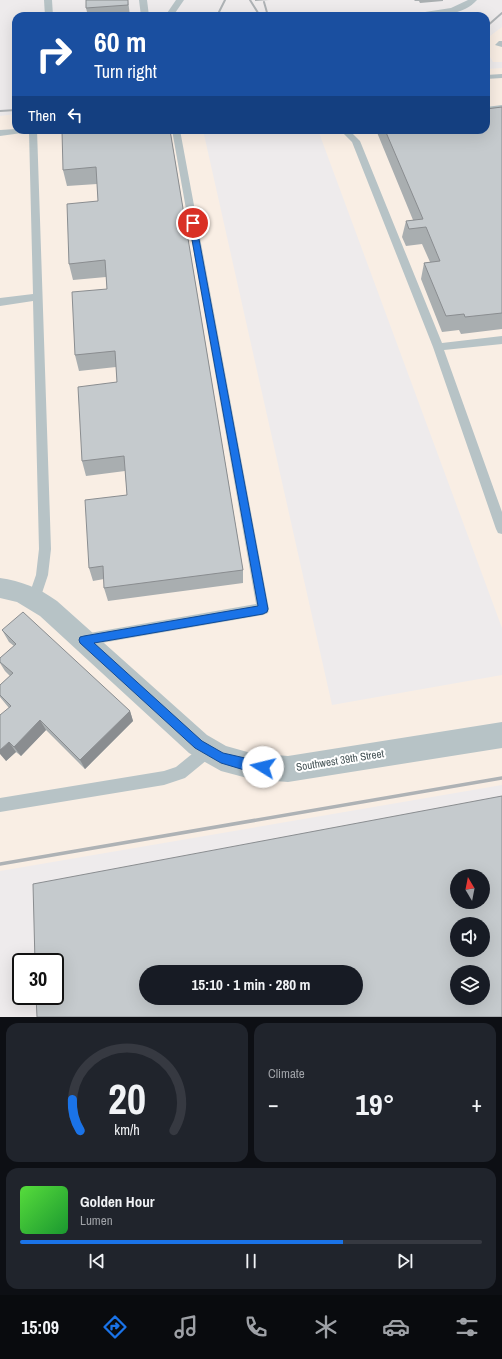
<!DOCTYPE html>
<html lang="en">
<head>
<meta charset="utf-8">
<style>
	body { margin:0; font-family:"Archivo Narrow",sans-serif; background:#20242c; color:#f1f3f6; height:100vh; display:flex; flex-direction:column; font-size:15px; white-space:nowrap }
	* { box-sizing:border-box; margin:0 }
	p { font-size:13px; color:#9ea1a6 }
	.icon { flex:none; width:22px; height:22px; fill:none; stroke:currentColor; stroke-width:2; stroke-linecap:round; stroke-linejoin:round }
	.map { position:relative; height:1017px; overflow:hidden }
	.panel { display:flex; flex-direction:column; gap:6px; padding:6px; background:#0d0f14; flex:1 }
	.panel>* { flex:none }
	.banner { position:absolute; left:12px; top:12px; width:478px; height:122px; border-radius:12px; box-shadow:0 4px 16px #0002; background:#1a4fa0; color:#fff; overflow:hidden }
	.needle { width:26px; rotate:350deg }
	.tools { position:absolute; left:450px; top:869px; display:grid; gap:8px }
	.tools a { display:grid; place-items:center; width:40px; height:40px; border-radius:50%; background:#171b24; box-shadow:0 4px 16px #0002; font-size:20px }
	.speed { position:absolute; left:12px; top:953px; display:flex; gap:8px; font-size:20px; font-weight:700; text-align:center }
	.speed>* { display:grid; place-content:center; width:52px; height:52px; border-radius:50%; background:#171b24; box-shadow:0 4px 16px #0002; line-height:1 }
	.speed .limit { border:2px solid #111; border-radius:6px; background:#fff; color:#111 }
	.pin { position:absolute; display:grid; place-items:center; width:34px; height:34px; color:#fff; margin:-17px; border:2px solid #fff; border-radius:50%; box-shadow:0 1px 4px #0007 }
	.me { position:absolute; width:44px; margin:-22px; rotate:279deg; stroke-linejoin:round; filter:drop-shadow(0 0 3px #0008) }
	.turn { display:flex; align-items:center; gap:14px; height:84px; padding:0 16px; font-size:18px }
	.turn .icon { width:52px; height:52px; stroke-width:2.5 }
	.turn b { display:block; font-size:28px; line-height:34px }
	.then { display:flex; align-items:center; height:38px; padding:0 16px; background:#0003; gap:8px; font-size:15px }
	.big { font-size:30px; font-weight:700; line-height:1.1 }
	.panel .tile { flex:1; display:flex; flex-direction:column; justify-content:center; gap:6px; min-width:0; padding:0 14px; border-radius:12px; background:#20242c }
	.panel .dial { align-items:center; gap:0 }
	.dial svg { height:104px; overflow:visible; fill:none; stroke:#363941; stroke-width:7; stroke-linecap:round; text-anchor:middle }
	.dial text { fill:#f1f3f6; stroke:none }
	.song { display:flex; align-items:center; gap:12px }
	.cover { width:48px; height:48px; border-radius:6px; background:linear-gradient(135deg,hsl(110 70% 55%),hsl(130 70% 35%)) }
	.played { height:4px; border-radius:2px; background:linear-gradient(90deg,#1a73e8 70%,#363941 70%) }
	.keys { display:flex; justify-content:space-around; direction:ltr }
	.heat { display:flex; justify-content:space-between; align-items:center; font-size:22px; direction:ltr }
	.panel .tiles { flex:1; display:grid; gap:6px; grid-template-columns:1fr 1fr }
	.tile:last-child { grid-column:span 2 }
	.trip { position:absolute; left:139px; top:965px; width:224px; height:40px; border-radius:20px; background:#171b24; box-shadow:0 4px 16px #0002; font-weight:700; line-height:40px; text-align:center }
	.tab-bar { display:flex; height:64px; justify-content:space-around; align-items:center; background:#090b0e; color:#9ea1a6 }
	.tab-bar .icon { width:28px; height:28px }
	.tab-bar .active { color:#1a73e8 }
	.tab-bar b { font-size:18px; color:#f1f3f6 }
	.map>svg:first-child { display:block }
	.commercial { fill:#f9eee4 }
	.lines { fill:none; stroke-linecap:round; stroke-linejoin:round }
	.lane { fill:#b7c3c6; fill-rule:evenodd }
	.street { fill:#b7c3c6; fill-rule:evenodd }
	.rail-far1 { stroke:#aeb2b5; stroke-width:2 }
	.rail { stroke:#aeb2b5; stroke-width:3.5 }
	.wall { fill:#a9aeb0 }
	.shaded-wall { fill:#8a8d90 }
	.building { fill:#c5cacd; stroke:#8a8d90; fill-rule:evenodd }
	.route { fill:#1a73e8; stroke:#114b97 }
	.labels { text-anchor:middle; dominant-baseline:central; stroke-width:4; stroke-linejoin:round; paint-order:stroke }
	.street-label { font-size:11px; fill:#455356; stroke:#fff }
</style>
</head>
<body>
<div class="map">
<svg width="502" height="1017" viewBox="0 0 502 1017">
	<rect width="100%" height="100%" fill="#eeebec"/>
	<path class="commercial" d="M502 27V62H493L486 50V39Z
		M502 68V628L318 130H486V69Z
		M16 114V130H203L332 705 502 675V785L0 871V116Z"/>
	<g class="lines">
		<path class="lane" d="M44 0H52L53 16H45Z
			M139 0H147L149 16H141Z
			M176 0H184L173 16H165Z
			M468 0H477C461 18 430 16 408 16L412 14 451 8Z
			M499 41H502V47L495 45Z
			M502 74V78L486 79V75Z
			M502 105V109L486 111V107Z
			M16 129V130H37L51 549 48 575 39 602 34 604 29 602 28 598 36 575 39 549 33 301 0 306V298L33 294 29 132 0 136V130Z
			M172 130H180L269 609 268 613 263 615 84 646 79 644 77 640 79 636 84 634 256 604Z
			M340 130H349L360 141 442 343 502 336V344L444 350 502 512V534L498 533 496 529 433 347 352 142Z
			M208 743 213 745 215 750 213 755 185 778 164 785 0 812V798L164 771 176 767 203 745Z"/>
		<path class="street" d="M0 578C21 581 39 588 57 601L207 735 226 746 251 753 288 756 502 722V748L288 782 251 779 221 771 189 753 40 616 17 602 0 598Z"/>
		<path class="rail-far1" d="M250 0 260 16
			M264 2 268 16
			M217 16 225 0
			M486 27 502 13
			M0 111 16 110"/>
		<path class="rail" d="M0 864 502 778"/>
	</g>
	<path class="wall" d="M128 0 130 16H88L86 8Z
		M255 0H269L255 1Z
		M414 0H443V1L420 3 419 1H415Z
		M502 107V329L461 334 459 330 442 332 421 279 424 263 430 262 422 244 406 246 402 237 406 221 413 220 376 130H486Z
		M170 130 243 570V583L108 601 104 588V579L93 581 89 568 127 495 125 471 86 476 82 461 117 382 116 367 79 371 75 355 107 289 106 277 73 280 69 264 98 201 97 184 67 186 63 170Z
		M2 630 130 711 133 721 85 769 46 730 21 756 16 752 6 761 9 708 0 697V685L10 676 5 671 0 663V658L14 646 9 642Z"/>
	<path class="shaded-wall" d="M130 711 133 721 85 769 80 760Z
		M40 720 46 730 21 756 14 747Z
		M9 742 16 752 6 761 0 754V750Z"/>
	<path class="building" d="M86 0H128V5L86 8Z
		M502 107V313L465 317 464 314 446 316 424 263 440 261 426 227 409 229 406 221 423 219 385 130H486V109Z
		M71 130H170L243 570 104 588 103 566 89 568 85 500 127 495 124 456 82 461 78 387 117 382 115 351 75 355 72 292 107 289 105 260 69 264 67 204 98 201 96 167 63 170 62 131H71Z
		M23 612 130 711 80 760 40 720 14 747 9 742 0 750V715L11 706 0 695V685L13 673 0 662V658L16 644 2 630Z
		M502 796V1017H37L36 996H55V962H35L33 884ZM457 876H483V902H457ZM457 924H483V950H457ZM146 972H356V998H146ZM457 972H483V998H457Z"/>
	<path class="route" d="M193 220 196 223 268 609 267 612 263 614 94 643 202 741 223 753 267 763 268 767 267 771 263 773 251 772 221 763 195 748 80 643 79 640 80 637 84 636 258 606 189 223Z"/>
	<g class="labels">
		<g class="street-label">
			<text transform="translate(340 760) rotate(-9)">Southwest 39th Street</text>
		</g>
	</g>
</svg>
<div class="tools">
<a><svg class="needle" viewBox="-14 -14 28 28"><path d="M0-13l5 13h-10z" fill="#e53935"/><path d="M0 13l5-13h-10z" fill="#9ea1a6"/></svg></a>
<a><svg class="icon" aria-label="sound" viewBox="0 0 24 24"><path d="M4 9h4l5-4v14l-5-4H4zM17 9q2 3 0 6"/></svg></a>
<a><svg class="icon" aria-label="layers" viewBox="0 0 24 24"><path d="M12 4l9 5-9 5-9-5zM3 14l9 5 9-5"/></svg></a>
</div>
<div class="speed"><div class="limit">30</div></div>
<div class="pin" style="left:193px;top:223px;background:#d93025"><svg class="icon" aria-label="arrive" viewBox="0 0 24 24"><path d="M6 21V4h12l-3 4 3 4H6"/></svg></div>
<svg class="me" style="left:263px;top:767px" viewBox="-20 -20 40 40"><circle r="19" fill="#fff"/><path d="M0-13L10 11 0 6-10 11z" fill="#1a73e8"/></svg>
<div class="trip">15:10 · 1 min · 280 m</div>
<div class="banner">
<div class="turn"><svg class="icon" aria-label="right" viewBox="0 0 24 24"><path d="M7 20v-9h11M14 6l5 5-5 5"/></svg><div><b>60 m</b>Turn right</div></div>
<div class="then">Then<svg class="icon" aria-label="left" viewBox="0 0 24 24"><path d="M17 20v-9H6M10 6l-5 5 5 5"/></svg></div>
</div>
</div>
<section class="panel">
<div class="tiles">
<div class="tile dial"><svg viewBox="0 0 100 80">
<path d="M14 69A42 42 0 1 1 86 69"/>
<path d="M14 69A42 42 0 0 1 8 45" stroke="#1a73e8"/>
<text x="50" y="56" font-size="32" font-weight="700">20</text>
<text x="50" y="72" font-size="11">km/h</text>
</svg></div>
<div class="tile"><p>Climate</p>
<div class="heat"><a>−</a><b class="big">19°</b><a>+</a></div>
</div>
<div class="tile">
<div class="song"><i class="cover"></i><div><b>Golden Hour</b><p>Lumen</p></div></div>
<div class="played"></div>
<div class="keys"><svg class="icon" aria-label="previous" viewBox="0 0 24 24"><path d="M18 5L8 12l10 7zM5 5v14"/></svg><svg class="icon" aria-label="pause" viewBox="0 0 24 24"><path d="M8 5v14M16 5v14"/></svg><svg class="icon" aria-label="next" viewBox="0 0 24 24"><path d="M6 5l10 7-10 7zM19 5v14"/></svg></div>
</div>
</div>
</section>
<nav class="tab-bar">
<b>15:09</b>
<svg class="icon active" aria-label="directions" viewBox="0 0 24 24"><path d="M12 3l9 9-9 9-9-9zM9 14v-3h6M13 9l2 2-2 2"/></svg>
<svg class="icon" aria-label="music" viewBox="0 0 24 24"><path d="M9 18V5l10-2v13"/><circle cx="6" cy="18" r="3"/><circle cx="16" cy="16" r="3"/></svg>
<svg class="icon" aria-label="phone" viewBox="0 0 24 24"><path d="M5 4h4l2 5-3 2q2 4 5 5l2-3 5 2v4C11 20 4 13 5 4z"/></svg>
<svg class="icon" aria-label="climate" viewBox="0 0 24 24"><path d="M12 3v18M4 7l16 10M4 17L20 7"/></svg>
<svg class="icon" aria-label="car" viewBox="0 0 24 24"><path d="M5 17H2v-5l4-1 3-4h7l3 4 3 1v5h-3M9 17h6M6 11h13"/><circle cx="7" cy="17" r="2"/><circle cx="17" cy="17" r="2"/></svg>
<svg class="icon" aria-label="filters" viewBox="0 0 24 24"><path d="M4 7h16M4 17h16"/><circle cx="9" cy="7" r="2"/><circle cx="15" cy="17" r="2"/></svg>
</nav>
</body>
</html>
